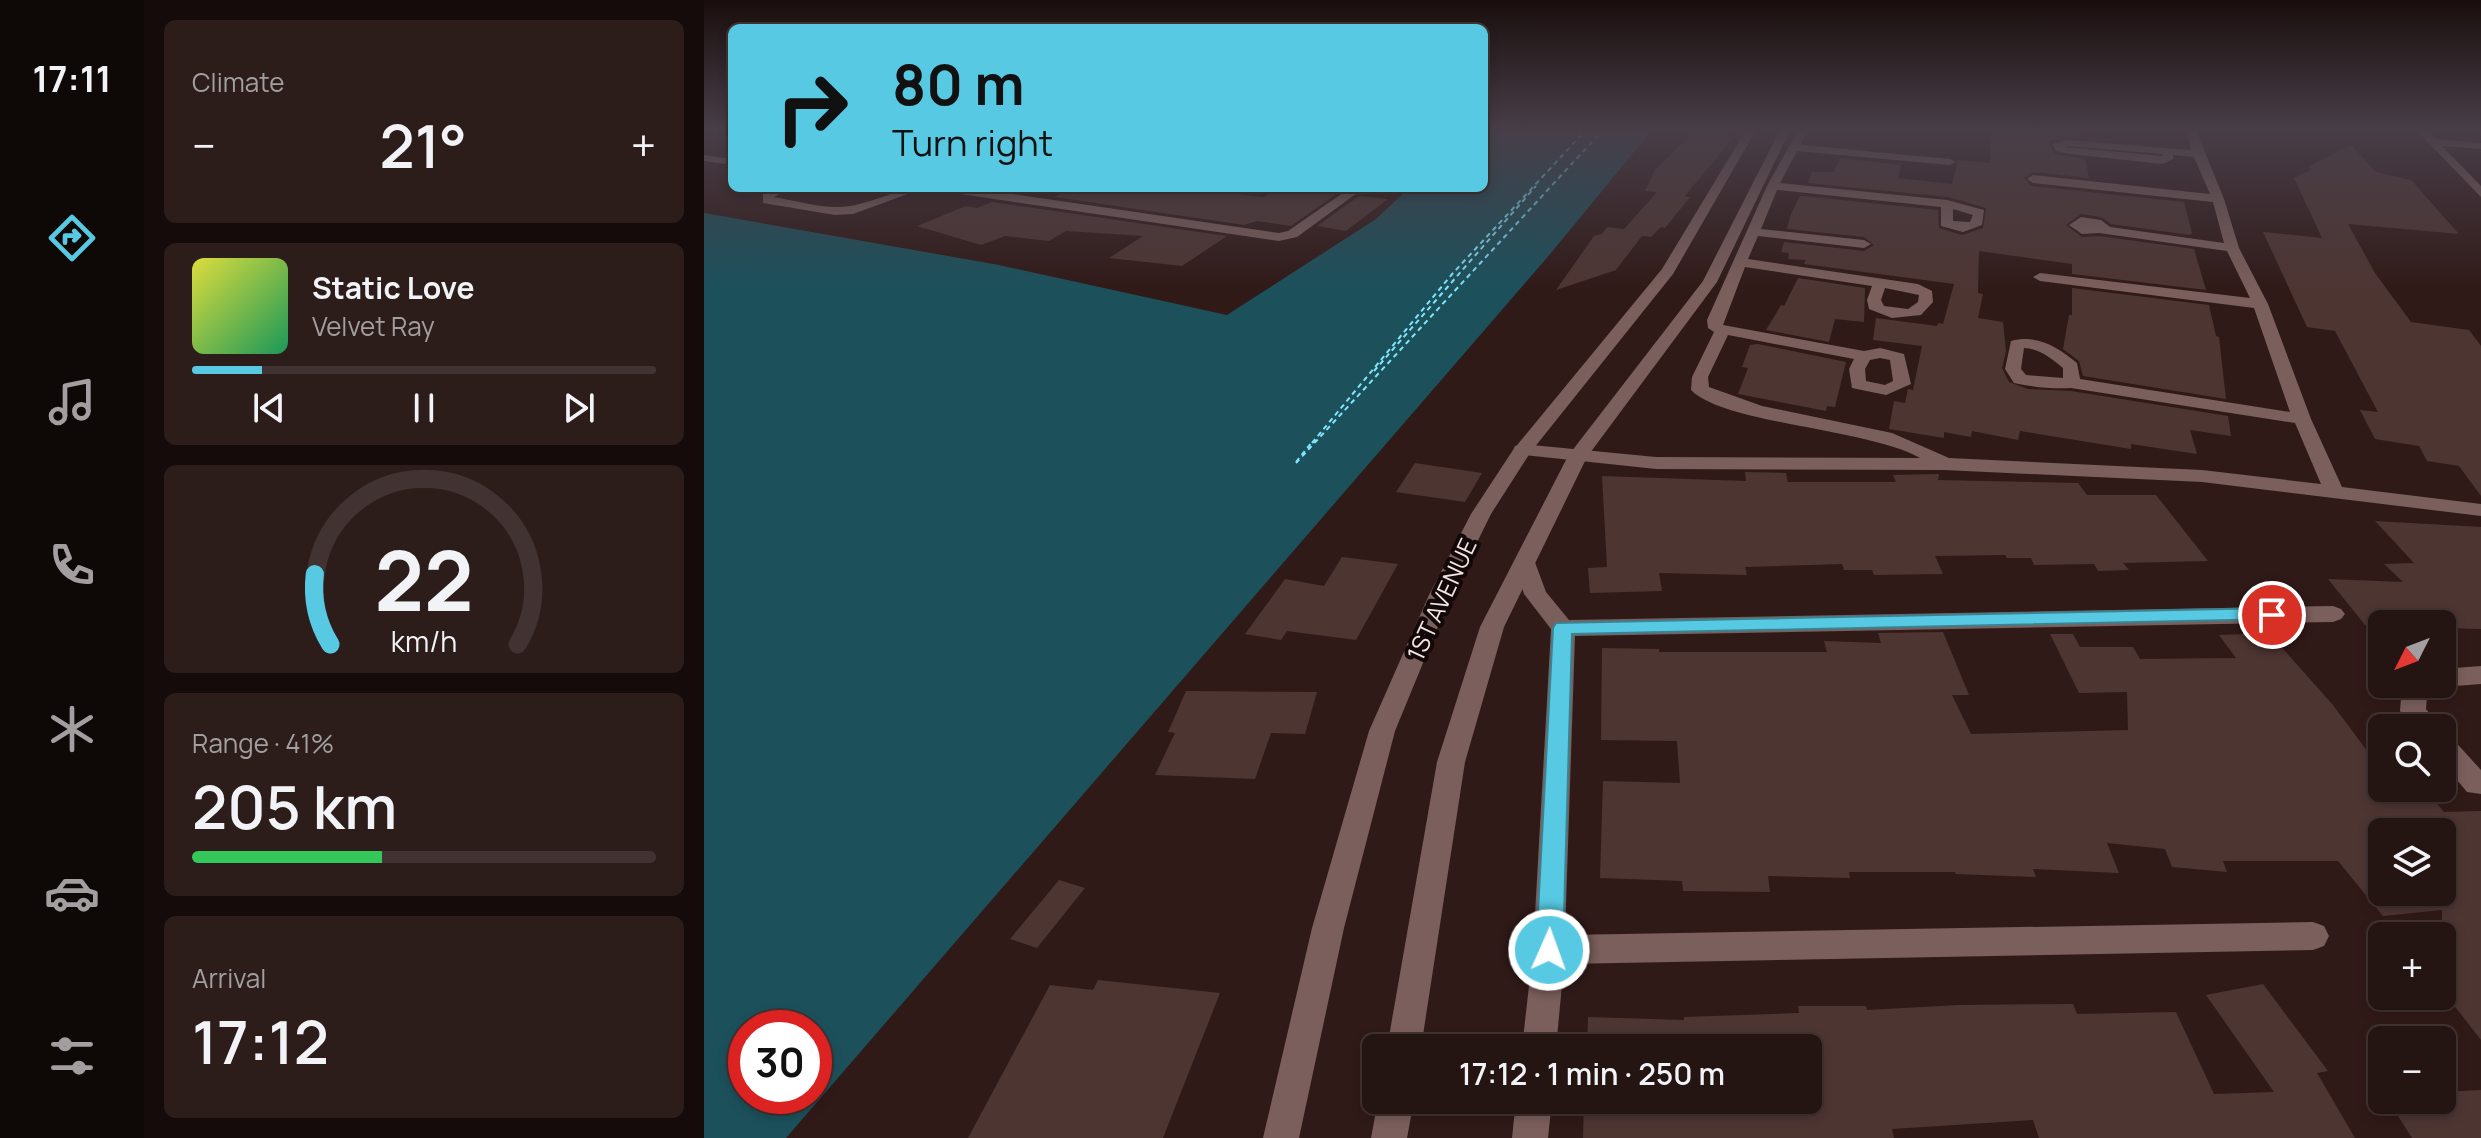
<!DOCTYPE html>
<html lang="en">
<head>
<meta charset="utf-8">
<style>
	body { margin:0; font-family:Manrope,sans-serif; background:#2c1d1b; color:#f1f3f6; height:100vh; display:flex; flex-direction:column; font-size:30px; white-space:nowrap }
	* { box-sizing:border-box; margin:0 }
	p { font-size:26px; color:#a39e9f }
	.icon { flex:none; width:44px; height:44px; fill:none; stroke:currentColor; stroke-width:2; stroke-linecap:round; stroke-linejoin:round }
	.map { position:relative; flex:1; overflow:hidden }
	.side { display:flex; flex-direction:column; gap:20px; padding:20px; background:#140b0a; width:560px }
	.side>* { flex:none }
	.banner { position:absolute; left:24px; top:24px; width:760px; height:168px; border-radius:12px; box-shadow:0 4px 12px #0003,0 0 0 2px #413332; background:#57c9e2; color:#111; overflow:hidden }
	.needle { width:52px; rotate:228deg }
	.controls { position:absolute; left:1664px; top:610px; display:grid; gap:16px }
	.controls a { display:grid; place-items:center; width:88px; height:88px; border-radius:12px; background:#241412; box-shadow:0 4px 12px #0003,0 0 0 2px #413332; font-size:40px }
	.speed { position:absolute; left:24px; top:1010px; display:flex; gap:16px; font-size:40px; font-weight:700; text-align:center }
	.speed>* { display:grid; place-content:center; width:104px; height:104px; border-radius:50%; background:#241412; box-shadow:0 4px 12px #0003,0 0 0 2px #413332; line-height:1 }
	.speed .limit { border:12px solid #d22; background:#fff; color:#111 }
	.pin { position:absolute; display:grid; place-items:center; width:68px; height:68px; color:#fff; margin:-34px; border:4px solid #fff; border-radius:50%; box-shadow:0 2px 8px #0007 }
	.me { position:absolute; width:88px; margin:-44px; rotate:2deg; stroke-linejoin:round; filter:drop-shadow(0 0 6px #0008) }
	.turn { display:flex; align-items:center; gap:28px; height:168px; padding:0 32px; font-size:36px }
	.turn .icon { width:104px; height:104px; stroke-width:2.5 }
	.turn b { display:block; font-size:56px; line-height:68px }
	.big { font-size:60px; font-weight:600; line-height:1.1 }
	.side .tile { flex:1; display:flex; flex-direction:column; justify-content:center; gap:12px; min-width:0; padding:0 28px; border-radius:12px; background:#2c1d1b }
	.side .dial { align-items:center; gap:0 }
	.dial svg { height:208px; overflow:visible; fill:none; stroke:#413332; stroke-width:7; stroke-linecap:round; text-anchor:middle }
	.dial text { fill:#f1f3f6; stroke:none }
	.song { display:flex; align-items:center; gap:24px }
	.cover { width:96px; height:96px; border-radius:12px; background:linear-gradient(135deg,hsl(60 70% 55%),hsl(150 70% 35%)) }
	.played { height:8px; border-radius:4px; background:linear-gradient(90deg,#57c9e2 15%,#413332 15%) }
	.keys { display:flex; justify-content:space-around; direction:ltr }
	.heat { display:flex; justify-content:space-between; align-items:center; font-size:44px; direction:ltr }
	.charge { height:12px; border-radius:6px; background:linear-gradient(90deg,#34c759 41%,#413332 0) }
	.trip { position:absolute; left:658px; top:1034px; width:460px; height:80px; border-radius:12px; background:#241412; box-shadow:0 4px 12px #0003,0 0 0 2px #413332; font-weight:600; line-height:80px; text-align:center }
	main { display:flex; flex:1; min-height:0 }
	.dock { display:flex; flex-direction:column; width:144px; justify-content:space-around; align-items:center; background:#0e0807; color:#a39e9f }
	.dock .icon { width:56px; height:56px }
	.dock .on { color:#57c9e2 }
	.dock b { font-size:36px; color:#f1f3f6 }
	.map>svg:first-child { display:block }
	.water { fill:#1c515c; fill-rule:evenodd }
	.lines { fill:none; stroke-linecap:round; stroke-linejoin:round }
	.ferry { stroke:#7fe6fd; stroke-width:2; stroke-dasharray:5 4; stroke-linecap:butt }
	.building { fill:#4d3532; fill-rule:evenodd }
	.minor { fill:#7a5f5c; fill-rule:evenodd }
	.secondary { fill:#7a5f5c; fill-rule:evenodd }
	.route { fill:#57c9e2; stroke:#398393; stroke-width:2 }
	.labels { text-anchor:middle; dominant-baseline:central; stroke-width:8; stroke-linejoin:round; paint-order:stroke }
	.street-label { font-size:24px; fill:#f4e4e3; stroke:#110807 }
</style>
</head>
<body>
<main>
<nav class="dock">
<b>17:11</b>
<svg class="icon on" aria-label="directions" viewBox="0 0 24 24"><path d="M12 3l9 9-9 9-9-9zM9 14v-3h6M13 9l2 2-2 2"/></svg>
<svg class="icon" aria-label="music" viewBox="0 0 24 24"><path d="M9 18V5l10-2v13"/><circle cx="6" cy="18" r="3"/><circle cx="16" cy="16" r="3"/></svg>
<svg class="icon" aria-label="phone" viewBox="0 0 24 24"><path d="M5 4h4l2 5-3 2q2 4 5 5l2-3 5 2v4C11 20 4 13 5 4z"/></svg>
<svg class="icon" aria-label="climate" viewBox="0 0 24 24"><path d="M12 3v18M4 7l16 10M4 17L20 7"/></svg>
<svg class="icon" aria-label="car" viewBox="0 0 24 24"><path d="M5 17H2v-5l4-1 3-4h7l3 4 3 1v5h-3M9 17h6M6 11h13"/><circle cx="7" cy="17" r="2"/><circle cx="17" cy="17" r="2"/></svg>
<svg class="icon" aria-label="filters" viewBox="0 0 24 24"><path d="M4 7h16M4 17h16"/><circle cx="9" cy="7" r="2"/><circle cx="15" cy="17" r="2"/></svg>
</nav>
<section class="side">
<div class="tile"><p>Climate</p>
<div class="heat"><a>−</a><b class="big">21°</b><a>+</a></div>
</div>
<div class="tile">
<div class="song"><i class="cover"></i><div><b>Static Love</b><p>Velvet Ray</p></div></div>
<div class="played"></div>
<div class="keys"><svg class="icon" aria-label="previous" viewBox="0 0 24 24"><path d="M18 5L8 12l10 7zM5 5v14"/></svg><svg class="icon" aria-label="pause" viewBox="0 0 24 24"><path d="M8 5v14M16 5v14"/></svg><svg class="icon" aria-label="next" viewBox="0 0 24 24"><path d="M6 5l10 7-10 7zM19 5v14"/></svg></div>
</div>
<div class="tile dial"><svg viewBox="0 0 100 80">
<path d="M14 69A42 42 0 1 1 86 69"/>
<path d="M14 69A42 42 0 0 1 8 42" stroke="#57c9e2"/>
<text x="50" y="56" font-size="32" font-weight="700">22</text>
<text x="50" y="72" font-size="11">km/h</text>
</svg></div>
<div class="tile"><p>Range · 41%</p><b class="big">205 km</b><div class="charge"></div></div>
<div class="tile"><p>Arrival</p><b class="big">17:12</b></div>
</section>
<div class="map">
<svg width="1777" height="1138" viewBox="0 0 1777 1138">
	<rect width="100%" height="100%" fill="#301a18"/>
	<path class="water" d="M780 130H948L847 253 82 1138H0V213L295 265 523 315 672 219 705 188H780ZM42 1028H110V1096H42Z"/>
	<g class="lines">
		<path class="ferry" d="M670 371 832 186
			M608 443 749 273 882 130
			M592 462 608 442
			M592 463 899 130"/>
	</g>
	<path class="building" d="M991 130H1029L1024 138H1029L980 197H986L961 228 957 227 947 237 938 236 912 270 852 290 890 236 898 234 903 227 920 229 953 192 941 191 951 170Z
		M1294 130H1375L1377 138 1363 137 1347 141 1345 145 1351 154 1381 159 1385 178 1329 172 1320 178 1327 186 1480 202 1488 233 1486 235 1407 224 1397 217 1377 214 1362 225 1378 237 1395 236 1490 249 1502 290 1368 274V264L1275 251 1274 293 1279 294 1274 318 1299 322 1302 351 1298 368 1305 382 1324 389 1367 391 1524 416 1527 436 1486 430 1493 454 1427 444V449L1316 431 1314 440 1268 431 1267 437 1240 432V438L1185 429 1190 401 1201 403 1204 389 1209 390 1218 346 1169 340 1172 318 1233 326 1234 323 1239 324 1250 284 1100 264 1102 260 1084 259 1085 253 1077 252 1080 242 1160 251 1170 245 1160 237 1083 229 1087 214 1096 196H1100L1234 210 1235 228 1258 235 1279 228 1282 208 1244 197 1104 183 1108 172H1130L1137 158 1197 165 1194 178 1248 184 1254 160 1286 163V134L1294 135Z
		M1647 145 1672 172 1707 180 1755 234 1644 224 1671 273 1707 322 1765 330 1777 346V496L1755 466 1723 461 1715 446 1671 439 1656 410 1674 412 1631 331 1603 327 1559 232 1618 238 1590 178 1609 169 1604 167Z
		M370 188H484L559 197 576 188H641L587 226 553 221 540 225 351 197Z
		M655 196 684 199 642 231 613 226Z
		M288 202 523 236 478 266 405 258 439 236 362 231 345 241 301 236 277 245 213 226 262 206 273 208Z
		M1094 278 1161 288 1160 322 1131 319 1125 342 1062 330 1077 305 1080 306Z
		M1368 288 1505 305 1512 336 1515 337 1522 399 1379 376 1375 361 1359 349 1365 315H1368Z
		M1054 344 1142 362 1131 407 1123 406 1122 411 1034 394 1044 368 1038 367 1046 345Z
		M711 463 778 473 761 502 692 492Z
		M1041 472 1082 473 1084 482H1192L1189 475 1235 474 1234 480 1374 483 1383 495H1452L1504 561 1419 563 1425 570 1394 571 1390 564 1330 565 1327 558H1303L1301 555 1231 556 1239 574 1170 575 1168 570H1140L1138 564 1041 567 1043 575 955 573 958 591 886 593 884 568 903 567 898 476 1042 481Z
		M1671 521 1777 527V629L1740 628 1738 624 1661 625 1624 579 1699 582 1680 564 1710 563Z
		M638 557 694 564 652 640 583 631 577 640 541 634 581 579 620 586Z
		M1239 632 1265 695H1248L1267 734 1424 730 1423 692 1375 693 1346 634H1369L1376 647H1429L1436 659 1532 658 1515 635 1565 633 1629 705 1678 771V788H1720L1740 812 1777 811V1040L1738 990V910L1679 916 1634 861H1519L1523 872 1468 867 1461 849 1403 843 1415 873 1329 869 1332 877 1252 874 1251 872H1145L1146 878 1064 876 1066 892 979 891 978 881 896 878 899 781 976 783 973 741 897 740 898 648 955 649V652H1123L1120 641 1177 643 1174 633ZM1678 832H1738V892H1678Z
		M482 691 613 692 601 734 567 733 551 779 451 775 471 733 464 732Z
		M355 880 381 888 333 948 306 939Z
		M394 980 516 993 459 1138H264L346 985 389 990Z
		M1559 984 1624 1071 1613 1073 1651 1138H1335L1329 1120 1188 1129 1190 1138H879L880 1100H1109L1104 1048H883L884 1017 980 1020V1017L1095 1013 1094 1006H1162L1163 1010 1255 1005 1369 1004 1373 1014 1472 1012 1510 1094 1570 1092 1502 995Z
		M1777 1090V1138H1708L1684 1100H1738V1092Z"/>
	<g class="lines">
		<path class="minor" d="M1094 130H1104L1097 145 1246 159 1252 162 1246 165 1093 151 1076 183 1243 200 1280 210 1278 225 1259 232 1237 226V207L1073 190 1057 229 1160 240 1167 244 1160 248 1054 236 1044 259 1214 284 1228 291 1229 302 1217 315 1188 318 1165 309 1163 300 1168 286 1041 267 1019 325 1160 351 1176 348 1200 354 1207 384 1182 395 1148 388 1145 369 1150 359 1024 335 1004 377 1005 387 1058 406 1188 433 1245 458 1498 470 1617 484 1591 423 1367 388C1347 389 1329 387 1310 383L1301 369 1307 341C1334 334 1353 347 1373 363L1376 379 1586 412 1550 308 1336 281 1329 277 1336 273 1546 298 1523 251 1395 233 1378 234 1365 225 1377 217 1397 220 1406 227 1520 243 1509 202 1329 183 1323 179 1329 175 1506 194 1490 157 1469 155V159L1458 164 1366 154 1352 151 1348 144 1364 140 1487 150 1482 130H1492L1520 199 1535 248 1564 304 1607 419 1638 487 1777 504V516L1498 482 1240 470 952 469 811 454 809 450 811 446 818 444 952 457 1216 458C1162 428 1020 424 987 390L988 377 1010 332 1004 328 1003 320 1063 186ZM1364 146 1458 154 1459 156 1360 147ZM1249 209 1269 215 1266 222 1249 221ZM1181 288 1215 295 1214 302 1204 309 1180 306 1177 300ZM1320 348C1336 349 1347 358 1359 368V378L1322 375 1317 369ZM1176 358 1186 360 1189 381 1181 385 1162 381 1161 369 1166 360Z
			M1712 130H1723L1732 139 1777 143V149L1738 146 1777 186V197Z
			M0 155 28 159V165L0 161Z
			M68 188H86L70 197C94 201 122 210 146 206 172 202 193 188 220 188L149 214 131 215 59 203V193Z
			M237 188H268L575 233 584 231 646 188H660L593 237 575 241 243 192Z
			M821 555 829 557 842 592 865 620 1629 606 1637 609 1641 614 1637 619 1629 622 871 636 861 935 1609 922 1620 926 1625 936 1620 946 1609 950 860 964 852 1048H818L829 950 847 629 820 594 810 562Z
			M1777 666V684L1738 687 1729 684H1738V669Z
			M1698 684H1724L1722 709 1737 728H1709L1696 711Z
			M1738 734 1747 737 1777 770V794L1763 792 1738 762Z
			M812 1100H848L844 1138H808Z"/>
		<path class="secondary" d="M1042 130H1052L969 274 826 453 787 514 747 595 691 731 640 928 595 1138H559L608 928 665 731 725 595 767 514 809 450 958 269Z
			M1076 130H1086L1013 282 883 457 800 627 761 762 717 1048H683L733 762 776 627 864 456 999 281Z
			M674 1100H710L703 1138H667Z"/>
	</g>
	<linearGradient id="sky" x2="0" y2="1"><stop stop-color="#1a0e0d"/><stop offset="0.45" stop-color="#483e48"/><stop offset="1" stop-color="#483e48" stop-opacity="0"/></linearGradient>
	<rect width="1777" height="289" fill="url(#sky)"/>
	<path class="route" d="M1568 608 1577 615 1575 619 868 634 859 950 855 959 845 962 836 959 832 950 849 628 852 623Z"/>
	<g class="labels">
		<g class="street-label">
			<text transform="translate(737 599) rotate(-65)">1ST AVENUE</text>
		</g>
	</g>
</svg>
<div class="controls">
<a><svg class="needle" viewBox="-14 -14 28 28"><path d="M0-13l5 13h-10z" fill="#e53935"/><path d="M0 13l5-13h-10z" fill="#a39e9f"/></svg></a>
<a><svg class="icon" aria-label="search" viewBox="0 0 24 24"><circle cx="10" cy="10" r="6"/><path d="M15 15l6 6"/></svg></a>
<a><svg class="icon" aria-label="layers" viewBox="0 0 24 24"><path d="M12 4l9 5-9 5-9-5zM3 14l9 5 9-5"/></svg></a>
<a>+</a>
<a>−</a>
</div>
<div class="speed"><div class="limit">30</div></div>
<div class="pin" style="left:1568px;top:615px;background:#d93025"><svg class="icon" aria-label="arrive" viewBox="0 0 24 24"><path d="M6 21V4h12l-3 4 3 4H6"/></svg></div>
<svg class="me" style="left:845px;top:950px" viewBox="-20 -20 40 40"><circle r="17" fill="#57c9e2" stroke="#fff" stroke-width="3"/><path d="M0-11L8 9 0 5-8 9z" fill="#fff"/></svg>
<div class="trip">17:12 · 1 min · 250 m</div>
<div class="banner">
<div class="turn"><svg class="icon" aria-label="right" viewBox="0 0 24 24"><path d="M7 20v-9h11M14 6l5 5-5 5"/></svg><div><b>80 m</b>Turn right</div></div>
</div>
</div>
</main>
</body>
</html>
